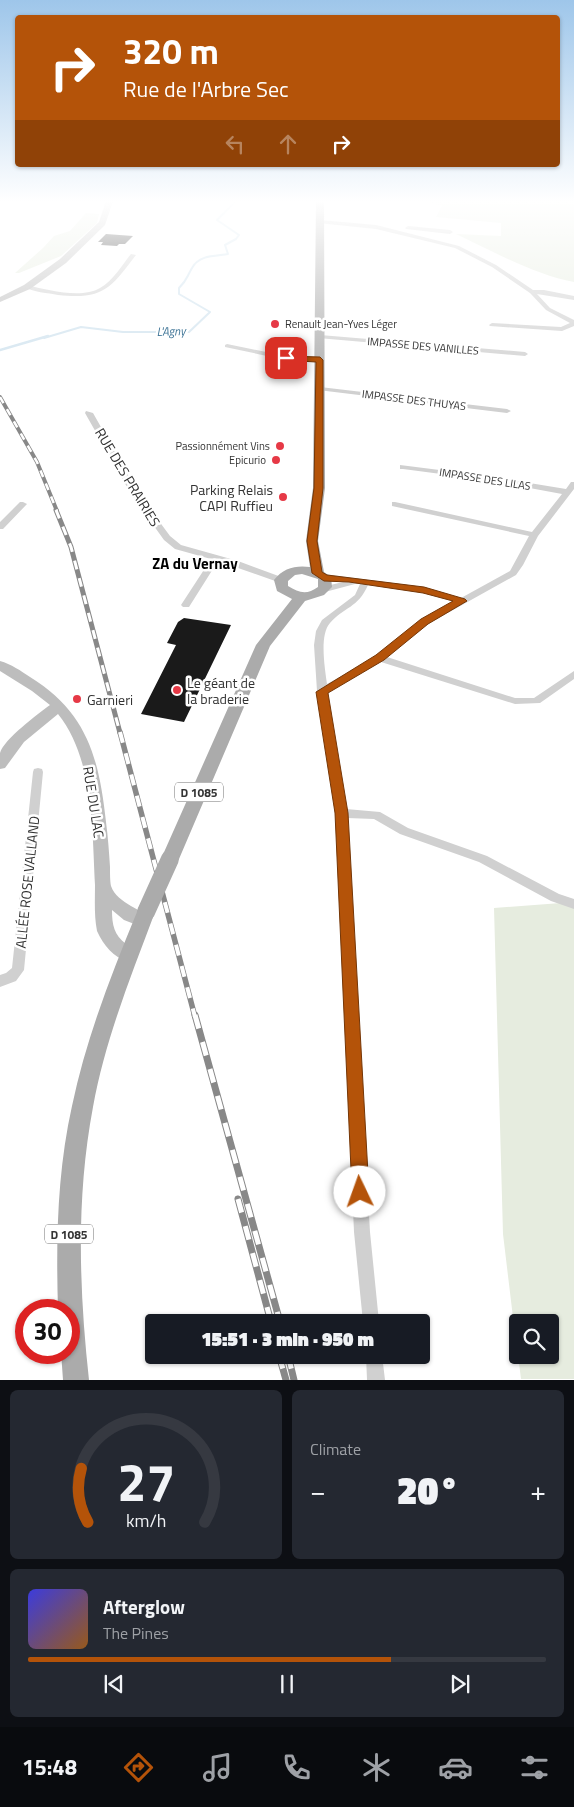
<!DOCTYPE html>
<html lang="en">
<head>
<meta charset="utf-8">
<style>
	body { margin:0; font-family:"Titillium Web",sans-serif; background:#242831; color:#f1f3f6; height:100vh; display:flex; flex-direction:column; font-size:19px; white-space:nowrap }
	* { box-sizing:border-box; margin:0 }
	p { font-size:16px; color:#9ea1a6 }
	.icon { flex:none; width:28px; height:28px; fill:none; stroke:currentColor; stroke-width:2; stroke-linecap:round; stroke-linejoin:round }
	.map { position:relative; height:1380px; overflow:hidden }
	.side { display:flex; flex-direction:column; gap:10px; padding:10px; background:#0d0f14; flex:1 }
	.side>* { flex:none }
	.hud { position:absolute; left:15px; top:15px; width:545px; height:152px; border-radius:5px; box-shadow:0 1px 4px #0004; background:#b45309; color:#fff; overflow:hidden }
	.buttons { position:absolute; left:509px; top:1314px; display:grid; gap:10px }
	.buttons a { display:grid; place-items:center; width:50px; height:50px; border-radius:5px; background:#171b24; box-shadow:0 1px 4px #0004; font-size:25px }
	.speed { position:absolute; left:15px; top:1299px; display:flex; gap:10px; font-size:25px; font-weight:700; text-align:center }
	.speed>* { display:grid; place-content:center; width:65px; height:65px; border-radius:50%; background:#171b24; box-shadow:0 1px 4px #0004; line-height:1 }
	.speed .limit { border:8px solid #d22; background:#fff; color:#111 }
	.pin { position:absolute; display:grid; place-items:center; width:42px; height:42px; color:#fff; margin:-21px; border-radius:10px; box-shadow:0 2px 8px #0006 }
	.me { position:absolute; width:55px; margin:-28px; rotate:357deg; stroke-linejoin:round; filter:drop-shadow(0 0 4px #0008) }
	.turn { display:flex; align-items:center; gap:18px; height:105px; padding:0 25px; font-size:22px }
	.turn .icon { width:65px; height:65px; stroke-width:2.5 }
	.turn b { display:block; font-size:35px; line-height:42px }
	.lanes { display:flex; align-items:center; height:48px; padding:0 25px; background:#0003; justify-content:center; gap:25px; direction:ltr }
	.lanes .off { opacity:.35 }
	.big { font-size:38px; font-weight:800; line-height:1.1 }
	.side .tile { flex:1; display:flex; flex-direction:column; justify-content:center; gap:8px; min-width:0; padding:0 18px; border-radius:8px; background:#242831 }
	.side .dial { align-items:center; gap:0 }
	.dial svg { height:130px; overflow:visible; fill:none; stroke:#363941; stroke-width:7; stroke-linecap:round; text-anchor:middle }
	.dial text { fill:#f1f3f6; stroke:none }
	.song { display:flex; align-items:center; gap:15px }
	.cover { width:60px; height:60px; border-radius:8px; background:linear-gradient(135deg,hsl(240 70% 55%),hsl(30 70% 35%)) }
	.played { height:5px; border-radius:2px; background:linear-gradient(90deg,#b45309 70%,#363941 70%) }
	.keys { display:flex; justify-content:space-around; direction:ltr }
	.heat { display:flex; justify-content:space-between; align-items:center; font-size:28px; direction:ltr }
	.side .tiles { flex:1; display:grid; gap:10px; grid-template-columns:1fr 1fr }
	.tile:last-child { grid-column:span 2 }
	.trip { position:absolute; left:145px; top:1314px; width:285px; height:50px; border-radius:5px; background:#171b24; box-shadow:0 1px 4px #0004; font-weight:800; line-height:50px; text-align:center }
	.tabs { display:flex; height:80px; justify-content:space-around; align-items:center; background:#090b0e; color:#9ea1a6 }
	.tabs .icon { width:35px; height:35px }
	.tabs .selected { color:#b45309 }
	.tabs b { font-size:22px; color:#f1f3f6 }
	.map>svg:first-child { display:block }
	.green { fill:#e6ecdf }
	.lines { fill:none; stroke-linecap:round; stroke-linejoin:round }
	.stream-far1 { stroke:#cfe2ee; stroke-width:2 }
	.stream { stroke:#cfe2ee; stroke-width:2.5 }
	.building { fill:#1a1a1a }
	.street { fill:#d0d0d0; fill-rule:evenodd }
	.secondary { fill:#bdbdbd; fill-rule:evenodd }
	.primary { fill:#ababab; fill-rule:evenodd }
	.rail-far3-casing { stroke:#888; stroke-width:4 }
	.rail-far2-casing { stroke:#888; stroke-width:5 }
	.rail-far1-casing { stroke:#888; stroke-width:5.5 }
	.rail-casing { stroke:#888; stroke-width:7 }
	.rail-far3 { stroke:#fff; stroke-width:2.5; stroke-dasharray:7; stroke-linecap:butt }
	.rail-far2 { stroke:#fff; stroke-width:3; stroke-dasharray:9; stroke-linecap:butt }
	.rail-far1 { stroke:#fff; stroke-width:4; stroke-dasharray:11; stroke-linecap:butt }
	.rail { stroke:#fff; stroke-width:5; stroke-dasharray:14; stroke-linecap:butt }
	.primary-bridge { stroke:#ababab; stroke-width:18 }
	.route { fill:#b45309; stroke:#753606 }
	.poi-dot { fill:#e63946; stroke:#fff; stroke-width:2 }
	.labels { text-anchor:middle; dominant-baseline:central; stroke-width:5; stroke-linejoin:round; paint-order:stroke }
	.far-poi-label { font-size:11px; fill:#333; stroke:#fff; text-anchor:end }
	.far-street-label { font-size:11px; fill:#333; stroke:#fff }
	.far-water-label { font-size:12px; font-style:italic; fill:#3f7597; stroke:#fff }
	.shield { fill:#fff; stroke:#707070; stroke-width:1 }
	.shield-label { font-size:12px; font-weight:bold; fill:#333 }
	.street-label { font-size:14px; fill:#333; stroke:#fff }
	.poi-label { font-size:14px; fill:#333; stroke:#fff; text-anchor:start }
	.neighbourhood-label { font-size:15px; font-weight:bold; fill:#000; stroke:#fff }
</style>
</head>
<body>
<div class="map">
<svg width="574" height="1380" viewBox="0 0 574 1380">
	<rect width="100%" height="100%" fill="#fff"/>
	<path class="green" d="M423 201H574V282C535 275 492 251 456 234L501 236V223L436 217 442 206Z
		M86 213 99 214 97 223 61 256 19 273H15L43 248 54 236 70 231Z
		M574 902V1379H521L518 1355H550V1322H518L517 1351 503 1234 494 908Z"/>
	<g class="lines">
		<path class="stream-far1" d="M44 338 81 327 123 332H189L210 312 179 294V288C188 279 186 278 192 268 199 255 215 256 228 254L225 245 236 239 239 235 217 220 236 201"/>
		<path class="stream" d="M0 350 48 336"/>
	</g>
	<path class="building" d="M106 234 133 236 125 244H119L117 246 101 245 103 242H98Z
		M184 618 231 625 184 722 141 714 176 645 167 643 178 622Z"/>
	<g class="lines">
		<path class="street" d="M320 220 376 225 459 246 496 265 533 290H544L574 296V300L537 294 550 308 574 320V326L562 331 490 326 489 325 492 323 561 327 570 323 546 310 530 293 492 267 455 248 376 229 318 223 317 222Z
			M408 226 450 230 453 232 450 234 406 229 405 228Z
			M131 254 136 255C111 288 103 300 58 295 48 293 33 292 24 287L27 285C47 290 82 299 100 288 113 281 122 265 131 254Z
			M320 335 525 352 528 354 525 356 318 338 317 337Z
			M227 344 286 356 320 358 323 360 320 362 286 360 225 347V345Z
			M320 387 507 409 511 411 507 413 318 390V388Z
			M86 411 93 413 139 494 170 536 181 545 238 561 284 578 285 580 284 582H278L218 561 189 607H183L181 605 211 559 175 549 164 540 131 494 85 413Z
			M400 465 487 476 566 489 571 482H574V489L538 536 523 565 516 575 428 624 387 657 515 698H534L574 671V679L540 703 515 704 381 662 327 692 346 809 380 812 408 828 487 856 559 894 574 899V909L551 901 479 862 400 834 374 819 347 818 370 1232 379 1322H363L354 1232 335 813 317 691 314 645 316 631 322 620 355 595 360 584H355L325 592 321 589 322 587 343 582 324 580 320 577 324 574 424 587 461 598 510 571 529 536 392 506V502H395L532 532 562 494 487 480 403 469H400ZM368 585 423 593 455 602 422 620 377 656 327 684C325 669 319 635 330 623 344 607 358 608 368 585Z
			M20 502H23L27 504 3 529H0V522Z
			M38 768 42 769 43 772 24 970 16 981 0 987V975L6 973 12 968 33 772 34 769Z
			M366 1355H382L385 1380H367Z"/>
		<path class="secondary" d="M106 201H113L105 225 66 263 30 289 0 302V297L24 285 60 259 99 222Z
			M0 661C11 664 21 671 30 677 87 712 99 758 106 822 108 837 109 852 110 867 110 873 110 881 111 886 117 904 145 910 151 920L148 925 142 927 124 920 112 910C112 925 114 935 126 944 131 948 135 949 138 955L135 960 129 962C113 957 104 946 97 931 94 916 95 900 95 885 92 829 94 759 58 714L24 742 5 768 0 769C0 764 0 757 0 753 4 739 38 714 50 705L32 691 0 671Z"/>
		<path class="primary" d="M316 201H324L325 488 318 541 324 572 331 577 332 587 324 595 305 601 270 646 179 859 176 864 170 866 164 864 161 859 256 645 292 599 277 591 274 580C283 568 296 565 310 567L306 541 313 488ZM302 574 318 579V587C307 595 299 593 288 586V581L295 575Z
			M146 905 153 907 155 912C131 976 105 1040 93 1107 76 1197 79 1289 89 1380H63L61 1352H69V1310H58C56 1242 57 1173 72 1106 86 1039 111 975 137 912L139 907Z"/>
		<defs>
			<path id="rail-far3" d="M0 397 37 462 57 511"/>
			<path id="rail-far2" d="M56 510 71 547 120 733"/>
			<path id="rail-far1" d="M120 732 195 1017"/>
			<path id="rail" d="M195 1015 280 1322
				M238 1199 271 1322
				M279 1355 286 1380
				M288 1355 294 1380"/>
		</defs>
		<use href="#rail-far3" class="rail-far3-casing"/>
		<use href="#rail-far2" class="rail-far2-casing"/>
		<use href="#rail-far1" class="rail-far1-casing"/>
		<use href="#rail" class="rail-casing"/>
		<use href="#rail-far3" class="rail-far3"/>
		<use href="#rail-far2" class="rail-far2"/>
		<use href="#rail-far1" class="rail-far1"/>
		<use href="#rail" class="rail"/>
		<path class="primary-bridge" d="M146 912 170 859"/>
	</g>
	<linearGradient id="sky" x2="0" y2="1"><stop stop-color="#9ec6ea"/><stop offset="0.51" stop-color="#fff"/><stop offset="1" stop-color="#fff" stop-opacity="0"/></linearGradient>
	<rect width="574" height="395" fill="url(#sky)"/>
	<path class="route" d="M286 356 320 357 323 360V488L317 541 322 572 327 575 424 587 465 599 467 601 428 624 384 660 328 693 348 813 369 1192 366 1198 360 1200 354 1198 352 1192 335 813 316 692 376 655 421 619 453 601 423 593 349 582 324 581 312 573 307 541 314 488 316 362 283 360V357Z"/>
	<g class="poi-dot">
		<circle cx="275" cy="324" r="5"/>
		<circle cx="280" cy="446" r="5"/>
		<circle cx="276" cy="460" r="5"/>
		<circle cx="283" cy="497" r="5"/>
		<circle cx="177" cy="690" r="5"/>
		<circle cx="77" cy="699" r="5"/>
	</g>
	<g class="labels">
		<g class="far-poi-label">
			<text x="285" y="324" text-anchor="start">Renault Jean-Yves Léger</text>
			<text x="270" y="446">Passionnément Vins</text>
			<text x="266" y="460">Epicurio</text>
		</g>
		<g class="far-street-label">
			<text transform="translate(423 346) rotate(5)">IMPASSE DES VANILLES</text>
			<text transform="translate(414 400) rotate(7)">IMPASSE DES THUYAS</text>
			<text transform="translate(485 479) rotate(9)">IMPASSE DES LILAS</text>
		</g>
		<g class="far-water-label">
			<text transform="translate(171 331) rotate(-2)">L'Agny</text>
		</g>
		<g class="shield">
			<rect x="175" y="782.5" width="48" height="19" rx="4"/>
			<rect x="45" y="1224.5" width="48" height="19" rx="4"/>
		</g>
		<g class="shield-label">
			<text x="199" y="792">D 1085</text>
			<text x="69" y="1234">D 1085</text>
		</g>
		<g class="street-label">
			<text transform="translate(128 477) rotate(59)">RUE DES PRAIRIES</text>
			<text transform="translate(94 802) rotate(81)">RUE DU LAC</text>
			<text transform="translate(27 882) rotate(-84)">ALLÉE ROSE VALLAND</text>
		</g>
		<g class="poi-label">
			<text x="273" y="489" text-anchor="end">Parking Relais<tspan x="273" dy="16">CAPI Ruffieu</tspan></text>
			<text x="187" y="682">Le géant de<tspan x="187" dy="16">la braderie</tspan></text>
			<text x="87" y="699">Garnieri</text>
		</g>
		<g class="neighbourhood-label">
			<text x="195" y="563">ZA du Vernay</text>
		</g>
	</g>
</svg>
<div class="buttons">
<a><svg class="icon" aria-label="search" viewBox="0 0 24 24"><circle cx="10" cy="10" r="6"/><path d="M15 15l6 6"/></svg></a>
</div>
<div class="speed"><div class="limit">30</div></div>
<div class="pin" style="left:286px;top:358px;background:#d93025"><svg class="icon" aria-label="arrive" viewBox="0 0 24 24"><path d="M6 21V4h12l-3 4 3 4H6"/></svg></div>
<svg class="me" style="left:360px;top:1192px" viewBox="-20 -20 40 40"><circle r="19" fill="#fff"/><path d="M0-13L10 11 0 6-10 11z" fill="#b45309"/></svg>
<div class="trip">15:51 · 3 min · 950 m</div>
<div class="hud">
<div class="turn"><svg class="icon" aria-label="right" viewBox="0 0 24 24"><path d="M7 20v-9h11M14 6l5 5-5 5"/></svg><div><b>320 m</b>Rue de l'Arbre Sec</div></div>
<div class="lanes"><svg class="icon off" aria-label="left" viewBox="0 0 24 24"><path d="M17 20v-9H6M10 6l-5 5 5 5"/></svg><svg class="icon off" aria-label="ahead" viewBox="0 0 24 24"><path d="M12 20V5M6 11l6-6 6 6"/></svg><svg class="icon" aria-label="right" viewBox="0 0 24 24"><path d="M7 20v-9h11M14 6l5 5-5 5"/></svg></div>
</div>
</div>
<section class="side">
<div class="tiles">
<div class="tile dial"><svg viewBox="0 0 100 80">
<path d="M14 69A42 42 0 1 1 86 69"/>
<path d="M14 69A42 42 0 0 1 10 36" stroke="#b45309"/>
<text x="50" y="56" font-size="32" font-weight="700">27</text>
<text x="50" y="72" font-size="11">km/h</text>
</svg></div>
<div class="tile"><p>Climate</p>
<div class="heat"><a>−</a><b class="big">20°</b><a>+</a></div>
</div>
<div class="tile">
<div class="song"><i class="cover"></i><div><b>Afterglow</b><p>The Pines</p></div></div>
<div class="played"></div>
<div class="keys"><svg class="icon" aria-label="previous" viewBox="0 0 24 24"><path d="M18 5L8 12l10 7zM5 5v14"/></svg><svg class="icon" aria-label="pause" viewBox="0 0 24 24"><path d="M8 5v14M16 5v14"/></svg><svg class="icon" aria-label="next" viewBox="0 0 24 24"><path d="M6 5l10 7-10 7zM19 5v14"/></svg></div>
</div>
</div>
</section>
<nav class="tabs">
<b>15:48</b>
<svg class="icon selected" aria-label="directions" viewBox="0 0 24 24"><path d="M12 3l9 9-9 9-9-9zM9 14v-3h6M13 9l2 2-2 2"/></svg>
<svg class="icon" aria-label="music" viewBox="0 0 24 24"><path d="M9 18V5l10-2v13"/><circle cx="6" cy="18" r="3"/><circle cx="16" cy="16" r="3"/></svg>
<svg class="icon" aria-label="phone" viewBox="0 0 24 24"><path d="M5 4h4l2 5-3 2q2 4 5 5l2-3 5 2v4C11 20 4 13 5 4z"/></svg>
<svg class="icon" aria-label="climate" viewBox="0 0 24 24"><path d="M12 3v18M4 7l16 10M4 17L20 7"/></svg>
<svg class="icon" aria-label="car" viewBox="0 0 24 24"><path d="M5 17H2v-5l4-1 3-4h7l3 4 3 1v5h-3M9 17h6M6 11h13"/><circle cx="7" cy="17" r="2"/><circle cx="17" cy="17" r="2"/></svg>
<svg class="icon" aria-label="filters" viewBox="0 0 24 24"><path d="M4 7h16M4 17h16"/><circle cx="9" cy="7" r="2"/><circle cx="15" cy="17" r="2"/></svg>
</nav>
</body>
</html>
